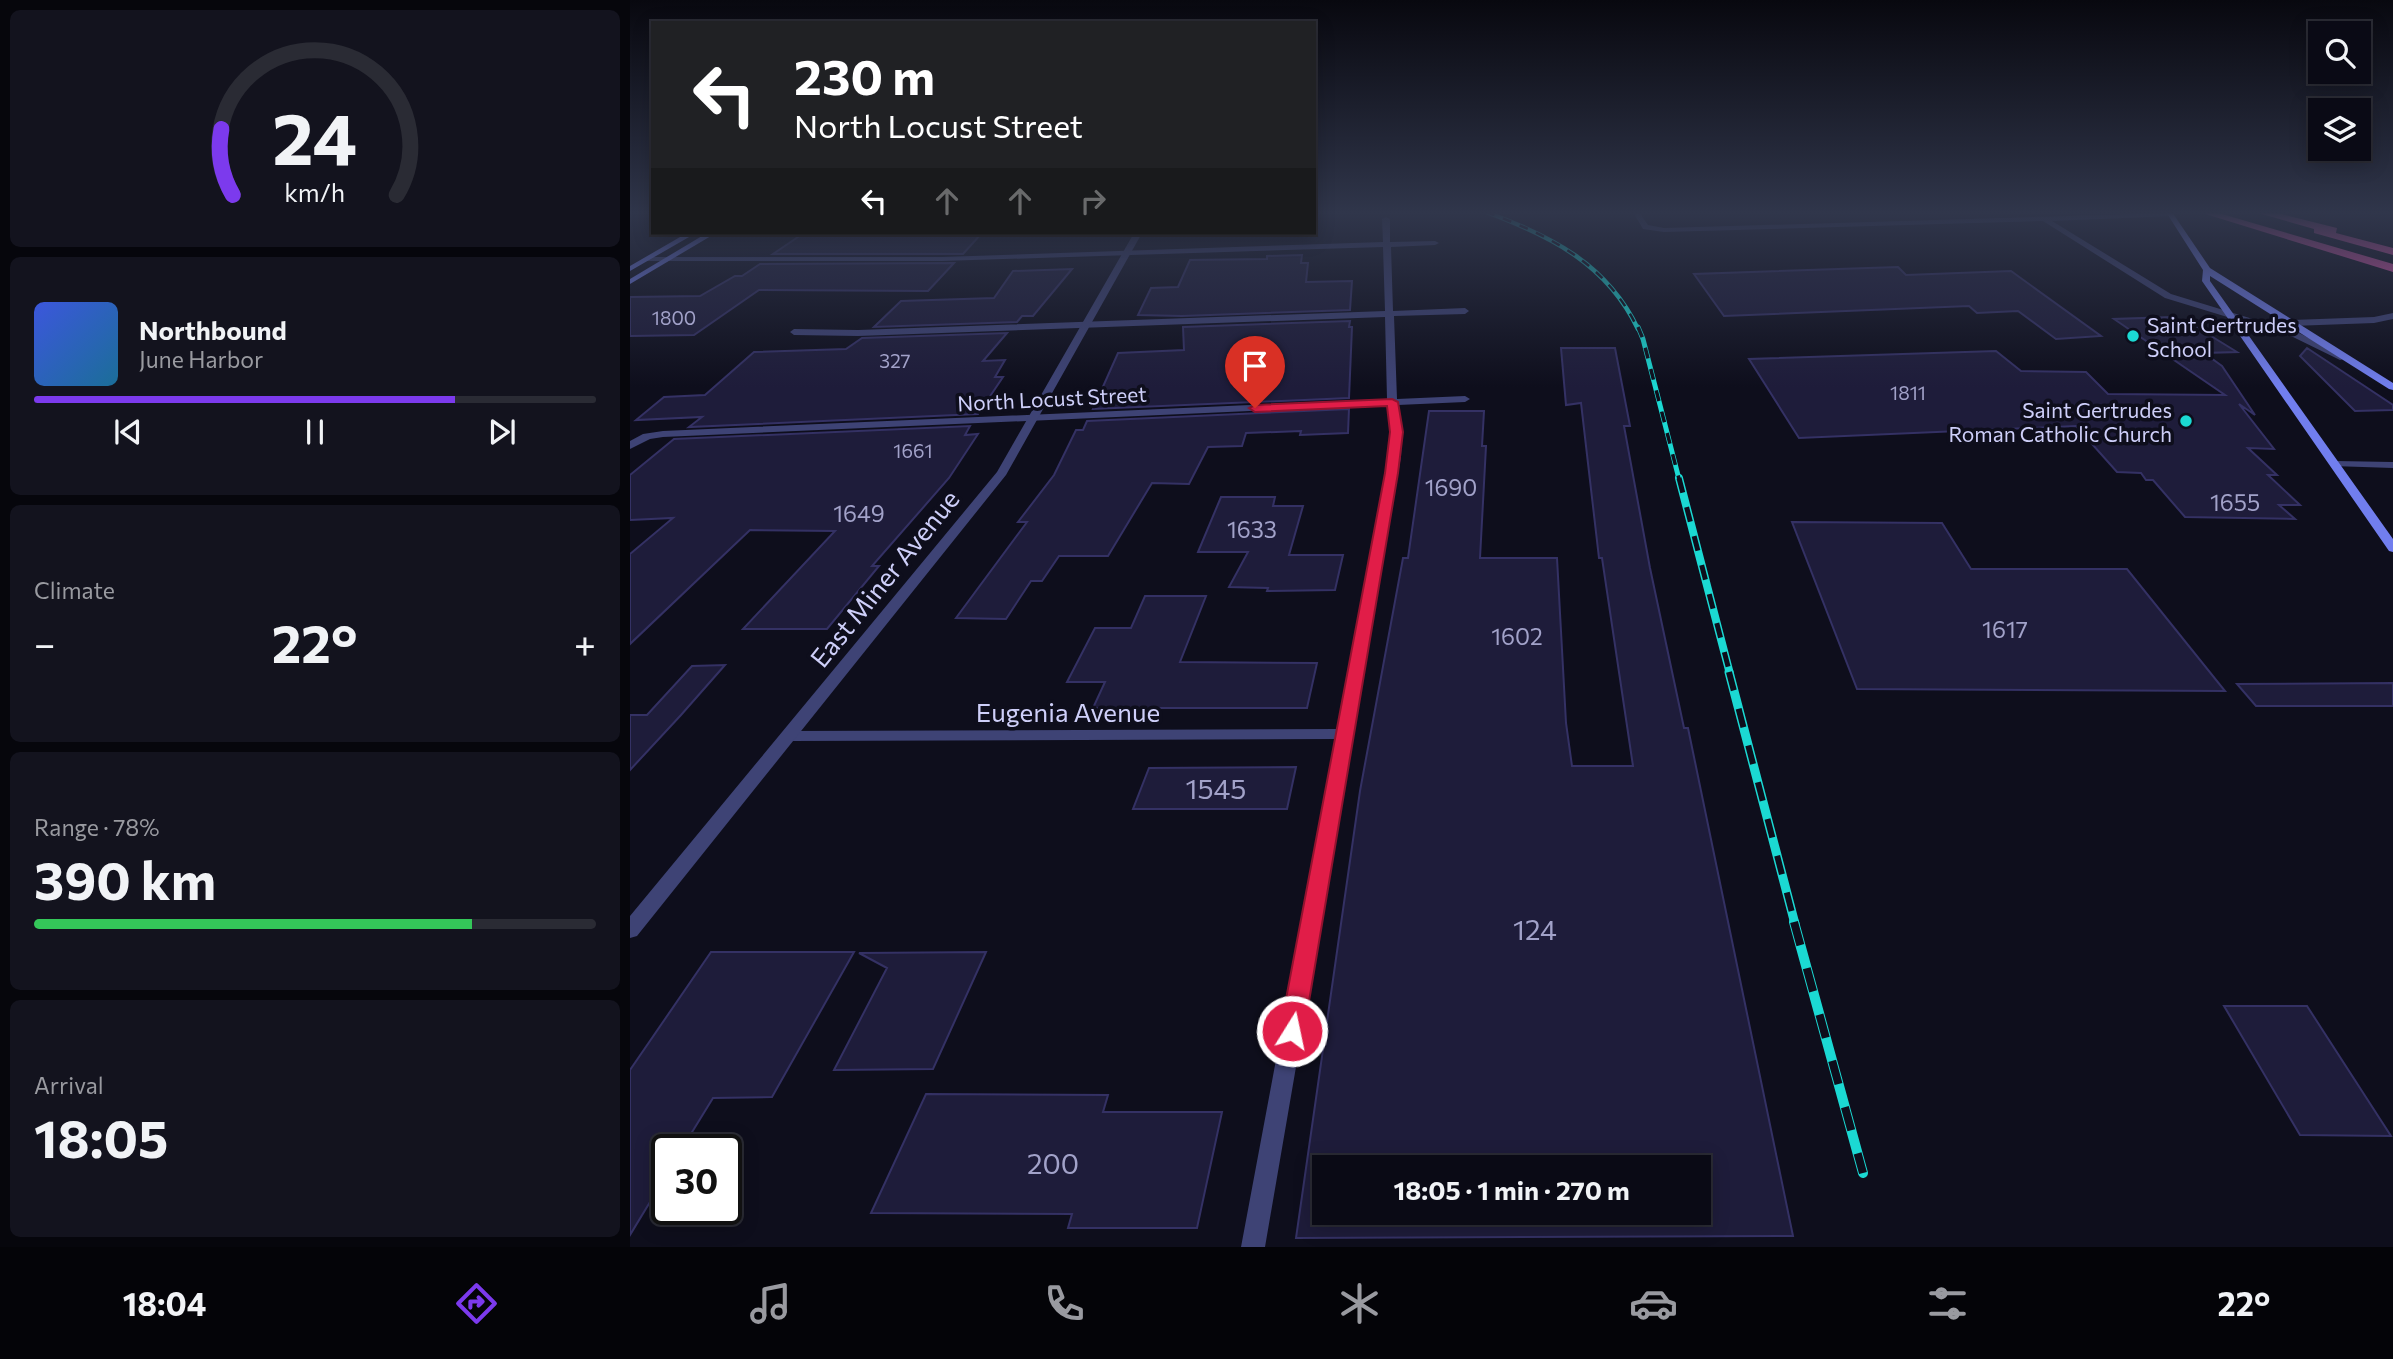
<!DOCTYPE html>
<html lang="en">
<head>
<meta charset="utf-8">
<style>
	body { margin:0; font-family:Commissioner,sans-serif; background:#13131e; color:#f1f3f6; height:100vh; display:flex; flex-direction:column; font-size:26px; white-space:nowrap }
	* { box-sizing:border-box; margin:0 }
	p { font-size:23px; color:#999aa0 }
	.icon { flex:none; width:38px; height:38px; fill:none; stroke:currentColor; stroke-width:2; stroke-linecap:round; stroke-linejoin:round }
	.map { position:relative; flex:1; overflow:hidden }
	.sheet { display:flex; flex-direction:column; gap:10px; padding:10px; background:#06060c; width:630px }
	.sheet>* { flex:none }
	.hud { position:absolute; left:21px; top:21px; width:665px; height:214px; border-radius:0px; box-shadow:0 4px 18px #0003,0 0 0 2px #2a2b34; background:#202124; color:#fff; overflow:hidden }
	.fabs { position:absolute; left:1678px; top:21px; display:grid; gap:14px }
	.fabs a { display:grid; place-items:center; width:63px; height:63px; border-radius:0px; background:#0a0a15; box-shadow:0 4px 18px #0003,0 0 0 2px #2a2b34; font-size:35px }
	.speed { position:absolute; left:21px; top:1134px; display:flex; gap:14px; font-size:35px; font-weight:700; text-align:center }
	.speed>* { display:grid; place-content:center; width:91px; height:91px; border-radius:50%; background:#0a0a15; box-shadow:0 4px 18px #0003,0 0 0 2px #2a2b34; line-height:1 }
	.speed .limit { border:4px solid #111; border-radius:10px; background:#fff; color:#111 }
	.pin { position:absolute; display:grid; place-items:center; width:60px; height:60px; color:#fff; margin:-72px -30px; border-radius:50% 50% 50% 0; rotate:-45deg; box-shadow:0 0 7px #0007 }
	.pin .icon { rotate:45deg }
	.me { position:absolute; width:77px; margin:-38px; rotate:10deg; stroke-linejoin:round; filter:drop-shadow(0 0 5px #0008) }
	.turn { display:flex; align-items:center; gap:24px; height:147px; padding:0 28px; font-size:32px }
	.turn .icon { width:91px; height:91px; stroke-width:2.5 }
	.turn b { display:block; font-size:49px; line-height:60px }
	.lanes { display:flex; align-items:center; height:66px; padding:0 28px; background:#0003; justify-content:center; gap:35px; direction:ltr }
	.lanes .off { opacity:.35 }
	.big { font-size:52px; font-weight:700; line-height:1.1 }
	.sheet .card { flex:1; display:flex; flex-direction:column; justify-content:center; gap:10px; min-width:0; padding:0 24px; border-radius:10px; background:#13131e }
	.sheet .dial { align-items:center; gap:0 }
	.dial svg { height:182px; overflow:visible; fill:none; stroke:#2a2b34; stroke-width:7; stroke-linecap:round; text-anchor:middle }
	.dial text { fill:#f1f3f6; stroke:none }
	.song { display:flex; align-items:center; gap:21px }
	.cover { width:84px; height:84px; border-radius:10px; background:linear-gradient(135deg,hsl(230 70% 55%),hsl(200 70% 35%)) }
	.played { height:7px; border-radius:4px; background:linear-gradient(90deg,#7c3aed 75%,#2a2b34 75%) }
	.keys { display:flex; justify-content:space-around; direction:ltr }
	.heat { display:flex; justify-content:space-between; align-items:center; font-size:38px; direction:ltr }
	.charge { height:10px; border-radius:5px; background:linear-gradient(90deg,#34c759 78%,#2a2b34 0) }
	.trip { position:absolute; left:682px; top:1155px; width:399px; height:70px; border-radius:0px; background:#0a0a15; box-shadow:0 4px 18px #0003,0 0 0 2px #2a2b34; font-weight:700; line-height:70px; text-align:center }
	.dock { display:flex; height:112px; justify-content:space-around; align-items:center; background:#040408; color:#999aa0 }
	.dock .icon { width:49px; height:49px }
	.dock .selected { color:#7c3aed }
	.dock b { font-size:32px; color:#f1f3f6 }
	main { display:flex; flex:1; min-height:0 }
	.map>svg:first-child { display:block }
	.building { fill:#1e1c3a; stroke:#343164; stroke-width:2; fill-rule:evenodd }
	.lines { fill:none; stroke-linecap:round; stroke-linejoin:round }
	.minor { fill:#3e4375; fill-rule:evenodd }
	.tertiary { fill:#3e4375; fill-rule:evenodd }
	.secondary { fill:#717eee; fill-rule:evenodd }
	.motorway { fill:#eb58b1; fill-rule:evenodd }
	.rail-far4-casing { stroke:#1bd9d3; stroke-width:4.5 }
	.rail-far3-casing { stroke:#1bd9d3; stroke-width:5 }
	.rail-far2-casing { stroke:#1bd9d3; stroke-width:8 }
	.rail-far1-casing { stroke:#1bd9d3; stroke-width:9 }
	.rail-casing { stroke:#1bd9d3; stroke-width:10 }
	.rail-far4 { stroke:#0e0e1c; stroke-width:2.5; stroke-dasharray:9; stroke-linecap:butt }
	.rail-far3 { stroke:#0e0e1c; stroke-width:3.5; stroke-dasharray:11; stroke-linecap:butt }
	.rail-far2 { stroke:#0e0e1c; stroke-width:5; stroke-dasharray:15; stroke-linecap:butt }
	.rail-far1 { stroke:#0e0e1c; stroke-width:6; stroke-dasharray:19; stroke-linecap:butt }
	.rail { stroke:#0e0e1c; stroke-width:8; stroke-dasharray:24; stroke-linecap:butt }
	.route { fill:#e11d48; stroke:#92132f; stroke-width:2 }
	.poi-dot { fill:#1bd9d3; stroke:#0e0e1c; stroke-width:2.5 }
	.labels { text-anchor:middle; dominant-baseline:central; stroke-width:7; stroke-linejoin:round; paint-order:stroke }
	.far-number-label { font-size:19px; fill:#a2a2c9 }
	.far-poi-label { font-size:21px; fill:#cecff9; stroke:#0e0e1c; text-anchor:start }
	.far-street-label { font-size:21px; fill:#cecff9; stroke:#0e0e1c }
	.number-label { font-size:23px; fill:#a2a2c9 }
	.street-label { font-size:26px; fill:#cecff9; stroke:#0e0e1c }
	.near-number-label { font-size:28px; fill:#a2a2c9 }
</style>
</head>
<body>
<main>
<section class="sheet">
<div class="card dial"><svg viewBox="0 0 100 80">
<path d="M14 69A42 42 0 1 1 86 69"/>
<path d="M14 69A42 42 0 0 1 9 40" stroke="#7c3aed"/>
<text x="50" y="56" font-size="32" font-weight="700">24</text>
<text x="50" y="72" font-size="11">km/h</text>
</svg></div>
<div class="card">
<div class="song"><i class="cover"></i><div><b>Northbound</b><p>June Harbor</p></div></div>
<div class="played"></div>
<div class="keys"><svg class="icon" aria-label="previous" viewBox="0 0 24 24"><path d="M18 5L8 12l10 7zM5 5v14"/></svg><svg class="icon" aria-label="pause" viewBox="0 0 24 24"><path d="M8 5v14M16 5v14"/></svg><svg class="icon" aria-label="next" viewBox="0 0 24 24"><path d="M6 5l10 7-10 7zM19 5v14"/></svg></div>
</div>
<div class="card"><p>Climate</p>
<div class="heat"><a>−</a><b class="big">22°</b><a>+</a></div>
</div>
<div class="card"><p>Range · 78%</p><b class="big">390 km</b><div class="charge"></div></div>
<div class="card"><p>Arrival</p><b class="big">18:05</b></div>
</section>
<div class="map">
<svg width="1763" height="1247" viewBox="0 0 1763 1247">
	<rect width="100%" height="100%" fill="#0e0e1c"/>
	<path class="building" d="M174 233H352L333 254H143Z
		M672 255 671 263H678L676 282 722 281 720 310 552 316 508 315 521 288 548 287 560 260 637 259V256Z
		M324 263 298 291 129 290 64 335 0 336V297L70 296 105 276H112L130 264Z
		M1268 267 1276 275 1381 271 1471 336 1426 339 1388 311 1347 313 1339 306 1094 316 1064 274Z
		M442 269 403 316H392L387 322 244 327 271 301 364 298 383 271Z
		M1542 317 1554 325H1563L1607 352 1574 353 1592 366 1625 415 1609 404 1644 449 1618 448 1647 475H1638L1670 505H1649L1665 519 1555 517 1523 480H1516L1511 473 1487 472 1446 426 1169 438 1119 359 1366 351 1391 371 1456 372 1478 394 1595 395 1484 319Z
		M720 321 719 327H722L719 398 463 409 488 353 554 350 553 327Z
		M377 333 353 361 375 360 365 377H373L348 414 59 427 72 417 6 420 34 397 75 395 124 352 216 349 232 338Z
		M931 348H985L1000 426H994L1020 568 1054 728H1058L1163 1236 666 1238 730 791 773 558H778L799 411H854L852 446H856L850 558H927L936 723 942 766H1003L972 558H969L951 403 936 405ZM695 1167H1069V1213H695Z
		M1677 348 1763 405V410L1725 411 1670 356Z
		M719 409 718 433 670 435 671 431 616 433 612 446 578 447 559 484 522 483 478 556H429L412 581H401L376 619 326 618 397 522H388L424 475 446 430H453L457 421Z
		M340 426 335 435 348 434 319 478 242 566H249L197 629H113L205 531 120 530 0 644V554L43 518 0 520V475L44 439Z
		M591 497H645L643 506H673L659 555H713L705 590 637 591 638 588 599 587 618 552H568Z
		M1162 522 1312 523 1341 569H1497L1595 691 1227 689Z
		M515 596H576L550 662 687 663 677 708H463L475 682H437L465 628H501Z
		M95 665 51 715 0 770V715H17L62 666Z
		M1763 683V706H1626L1607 684Z
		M666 767 657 809H503L519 768Z
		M81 952H224L142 1097 83 1098 51 1150H37V1174L0 1235V1070Z
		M356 952 303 1069 204 1070 257 968 229 953Z
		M1594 1006H1677L1761 1136 1670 1135Z
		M296 1094 478 1095 473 1112H592L567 1228H438L442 1214 241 1213Z"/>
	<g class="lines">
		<path class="minor" d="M1003 212H1009L1018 225 1034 228 1541 213 1543 216 1422 221 1541 294 1669 333 1718 358 1710 360 1663 337 1535 298 1413 221 1034 232 1013 229Z
			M756 217 760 219V242L805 241 809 243 805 245 761 247 763 311 835 308 839 311 835 314 764 316 767 399 835 396 840 399 835 402 768 405 772 432 771 457 635 1247H611L706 739 160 741 154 740 152 736 154 732 160 731 708 729 759 457 762 432 757 405 33 437 20 439 0 449V441L13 434 33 431 757 399 755 317 228 336 164 335 160 332 164 329 228 330 755 311 753 247 312 261H18L14 259 18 257H312L753 242 752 219Z
			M1763 313V319L1744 323 1662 326 1658 323 1662 320 1744 317Z
			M1706 461 1763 462V468L1702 466V462Z"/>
		<path class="tertiary" d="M504 233H512L376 475 7 936 0 938V916L367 472Z"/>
		<path class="secondary" d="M1536 212H1542L1580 268 1763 383V390L1759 389 1580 276V281L1763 539V552L1759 551 1572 281 1573 270Z
			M57 233H66L0 271V266Z
			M77 233H86L0 284V279Z"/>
		<path class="motorway" d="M1569 212H1585L1763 264V272Z
			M1625 212H1643L1707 228 1706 233 1763 248V255L1684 233V229Z"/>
		<defs>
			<path id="rail-far4" d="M856 212C921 236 977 264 1008 329"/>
			<path id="rail-far3" d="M1008 327 1013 339 1049 479"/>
			<path id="rail-far2" d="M1049 478 1100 674"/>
			<path id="rail-far1" d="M1099 672 1165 924"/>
			<path id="rail" d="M1164 922 1233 1173"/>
		</defs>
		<use href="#rail-far4" class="rail-far4-casing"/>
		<use href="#rail-far3" class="rail-far3-casing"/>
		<use href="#rail-far2" class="rail-far2-casing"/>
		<use href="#rail-far1" class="rail-far1-casing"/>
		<use href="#rail" class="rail-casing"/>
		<use href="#rail-far4" class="rail-far4"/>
		<use href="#rail-far3" class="rail-far3"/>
		<use href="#rail-far2" class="rail-far2"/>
		<use href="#rail-far1" class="rail-far1"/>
		<use href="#rail" class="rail"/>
	</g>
	<linearGradient id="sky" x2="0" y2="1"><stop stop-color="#08080f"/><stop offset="0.55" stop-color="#30364b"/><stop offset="1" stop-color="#30364b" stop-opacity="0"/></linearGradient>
	<rect width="1763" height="387" fill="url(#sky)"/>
	<path class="route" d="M762 399 768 402 773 432 768 473 674 1031 671 1039 662 1042 654 1039 650 1031 755 473 760 432 757 406 625 412 619 408 625 405Z"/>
	<g class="poi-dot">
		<circle cx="1503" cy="336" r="7"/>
		<circle cx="1556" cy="421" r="7"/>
	</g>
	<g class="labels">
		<g class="far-number-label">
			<text x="44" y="317">1800</text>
			<text x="265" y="360">327</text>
			<text x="1278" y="392">1811</text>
			<text x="283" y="450">1661</text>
		</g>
		<g class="far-poi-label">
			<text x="1517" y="324">Saint Gertrudes<tspan x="1517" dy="24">School</tspan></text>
			<text x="1542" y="409" text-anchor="end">Saint Gertrudes<tspan x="1542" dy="24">Roman Catholic Church</tspan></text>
		</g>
		<g class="far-street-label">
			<text transform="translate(422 398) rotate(-3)">North Locust Street</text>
		</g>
		<g class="number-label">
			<text x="821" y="487">1690</text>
			<text x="1605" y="502">1655</text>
			<text x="229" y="513">1649</text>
			<text x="622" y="529">1633</text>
			<text x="1375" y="629">1617</text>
			<text x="887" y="636">1602</text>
		</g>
		<g class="street-label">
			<text transform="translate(254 578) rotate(-51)">East Miner Avenue</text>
			<text x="438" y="711">Eugenia Avenue</text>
		</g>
		<g class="near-number-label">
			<text x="586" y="788">1545</text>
			<text x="905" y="929">124</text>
			<text x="423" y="1163">200</text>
		</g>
	</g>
</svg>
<div class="fabs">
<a><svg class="icon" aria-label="search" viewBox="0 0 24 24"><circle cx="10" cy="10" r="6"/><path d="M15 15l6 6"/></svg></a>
<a><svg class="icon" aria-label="layers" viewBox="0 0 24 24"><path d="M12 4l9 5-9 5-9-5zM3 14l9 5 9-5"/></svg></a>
</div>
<div class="speed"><div class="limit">30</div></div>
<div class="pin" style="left:625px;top:408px;background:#d93025"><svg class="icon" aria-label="arrive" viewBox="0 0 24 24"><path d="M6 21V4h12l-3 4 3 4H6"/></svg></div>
<svg class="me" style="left:662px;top:1031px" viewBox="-20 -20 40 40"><circle r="17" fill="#e11d48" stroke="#fff" stroke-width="3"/><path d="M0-11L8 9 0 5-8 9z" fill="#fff"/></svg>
<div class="trip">18:05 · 1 min · 270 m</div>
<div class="hud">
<div class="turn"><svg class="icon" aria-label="left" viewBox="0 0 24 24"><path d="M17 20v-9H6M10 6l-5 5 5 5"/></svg><div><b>230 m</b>North Locust Street</div></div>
<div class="lanes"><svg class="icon" aria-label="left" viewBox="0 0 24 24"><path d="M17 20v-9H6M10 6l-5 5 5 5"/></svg><svg class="icon off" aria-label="ahead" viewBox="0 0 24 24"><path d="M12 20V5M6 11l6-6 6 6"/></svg><svg class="icon off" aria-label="ahead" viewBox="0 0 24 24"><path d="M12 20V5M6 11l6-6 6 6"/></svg><svg class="icon off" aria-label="right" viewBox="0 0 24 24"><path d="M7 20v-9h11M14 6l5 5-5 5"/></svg></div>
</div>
</div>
</main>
<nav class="dock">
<b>18:04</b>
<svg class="icon selected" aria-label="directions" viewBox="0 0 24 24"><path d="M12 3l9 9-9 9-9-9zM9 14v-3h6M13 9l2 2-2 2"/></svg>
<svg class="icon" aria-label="music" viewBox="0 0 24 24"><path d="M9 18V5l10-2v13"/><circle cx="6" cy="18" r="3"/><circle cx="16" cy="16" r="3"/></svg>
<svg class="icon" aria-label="phone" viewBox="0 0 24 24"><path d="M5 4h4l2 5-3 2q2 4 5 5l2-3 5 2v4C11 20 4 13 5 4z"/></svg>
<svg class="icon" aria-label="climate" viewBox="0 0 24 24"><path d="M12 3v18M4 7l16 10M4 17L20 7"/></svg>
<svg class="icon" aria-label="car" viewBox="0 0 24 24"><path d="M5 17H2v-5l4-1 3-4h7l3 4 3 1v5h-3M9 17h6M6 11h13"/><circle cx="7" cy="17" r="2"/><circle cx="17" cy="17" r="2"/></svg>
<svg class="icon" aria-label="filters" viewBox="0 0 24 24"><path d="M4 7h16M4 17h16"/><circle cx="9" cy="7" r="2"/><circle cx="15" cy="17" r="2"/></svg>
<b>22°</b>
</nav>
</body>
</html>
